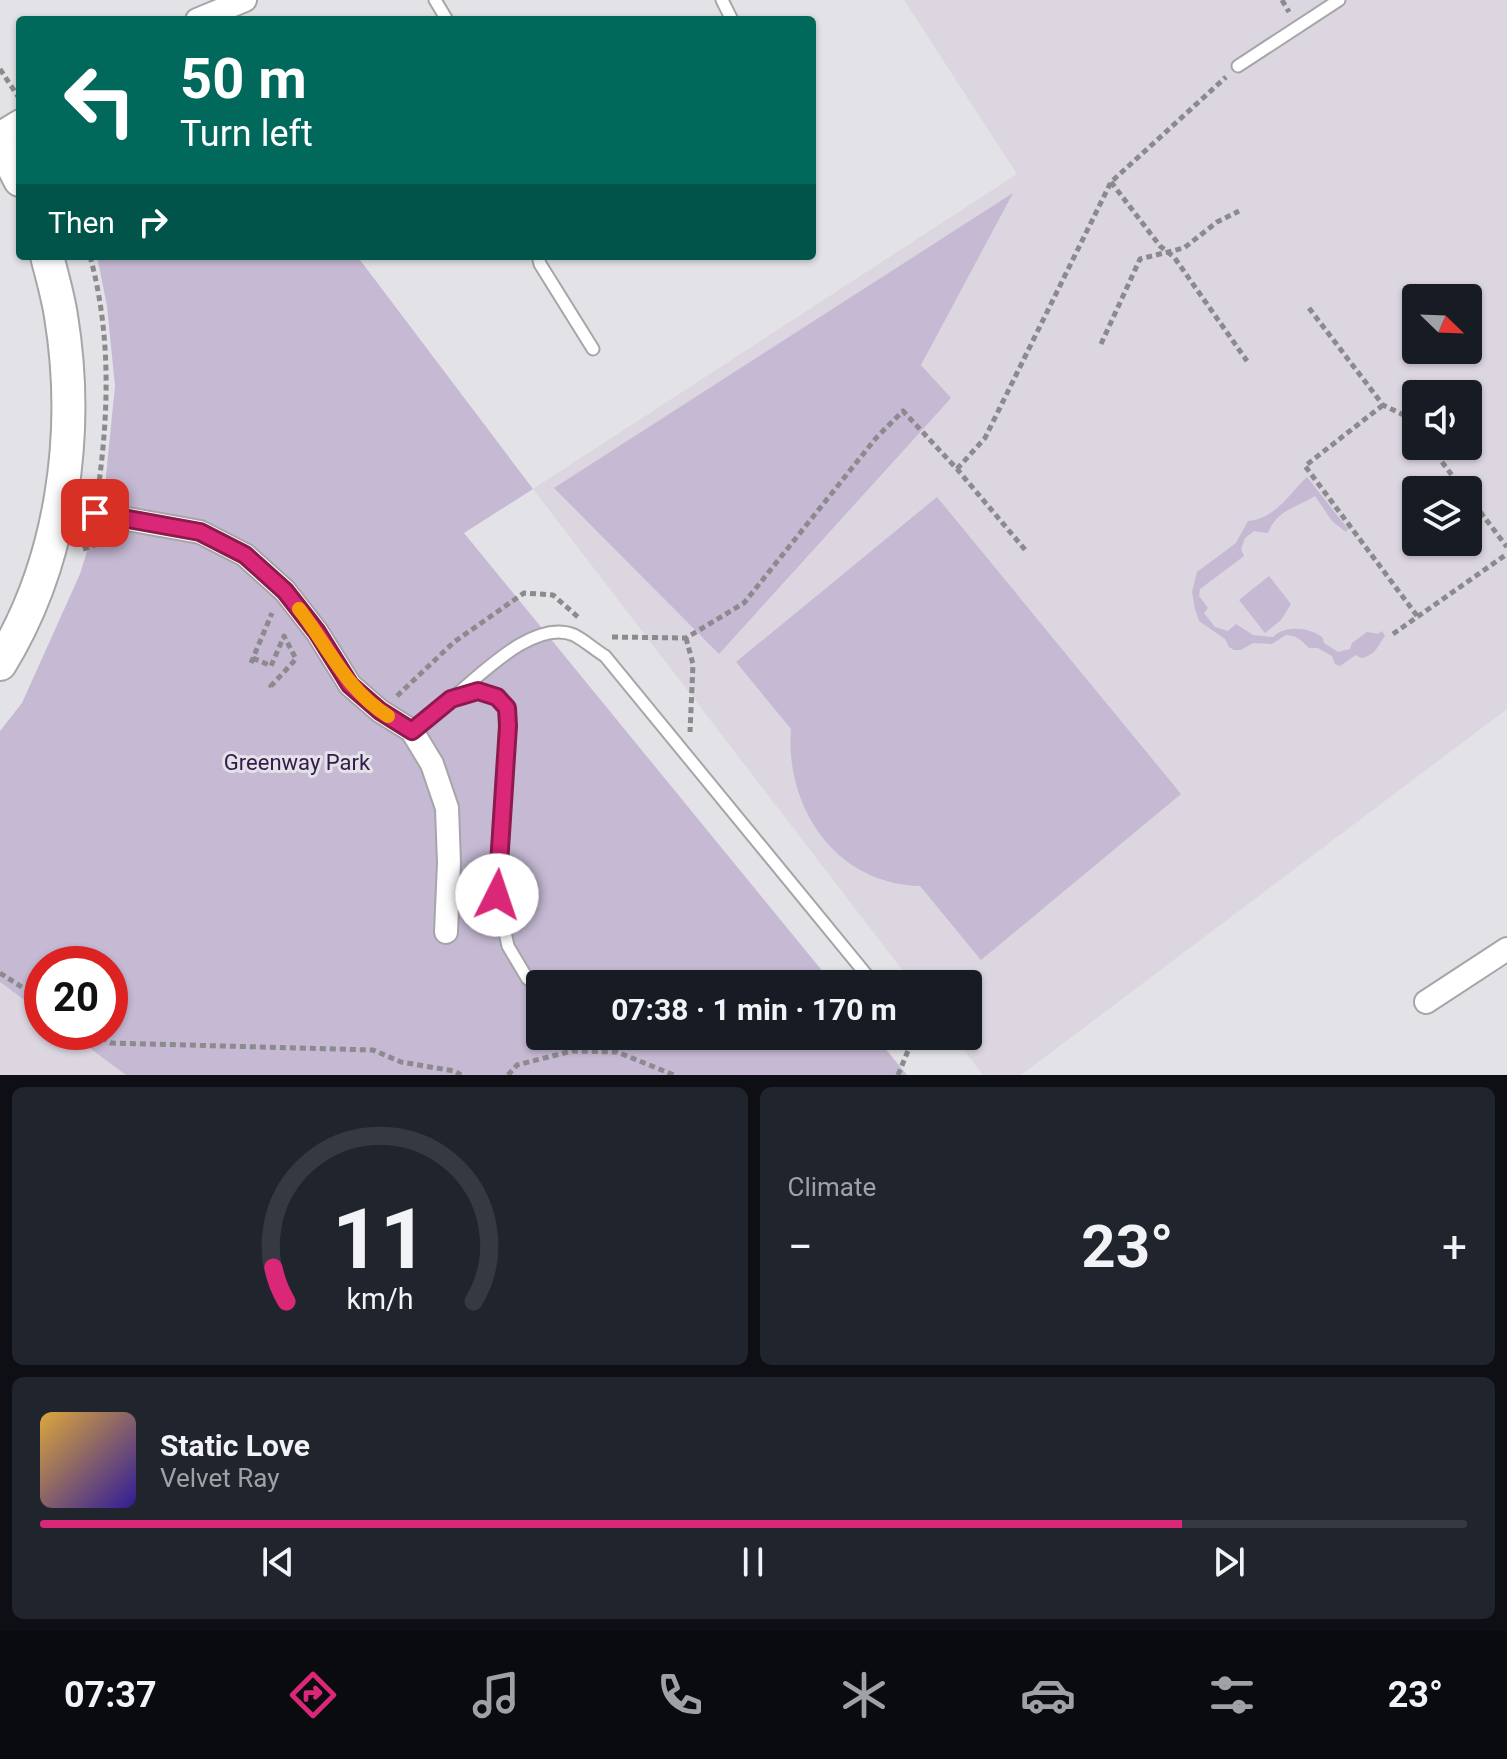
<!DOCTYPE html>
<html lang="en">
<head>
<meta charset="utf-8">
<style>
	body { margin:0; font-family:Roboto,sans-serif; background:#20242c; color:#f1f3f6; height:100vh; display:flex; flex-direction:column; font-size:30px; white-space:nowrap }
	* { box-sizing:border-box; margin:0 }
	p { font-size:26px; color:#9ea1a6 }
	.icon { flex:none; width:44px; height:44px; fill:none; stroke:currentColor; stroke-width:2; stroke-linecap:round; stroke-linejoin:round }
	.map { position:relative; height:1075px; overflow:hidden }
	.sheet { display:flex; flex-direction:column; gap:12px; padding:12px; background:#0d0f14; flex:1 }
	.sheet>* { flex:none }
	.top-card { position:absolute; left:16px; top:16px; width:800px; height:244px; border-radius:8px; box-shadow:0 2px 6px #0004; background:#00695c; color:#fff; overflow:hidden }
	.needle { width:52px; rotate:113deg }
	.fabs { position:absolute; left:1402px; top:284px; display:grid; gap:16px }
	.fabs a { display:grid; place-items:center; width:80px; height:80px; border-radius:8px; background:#171b24; box-shadow:0 2px 6px #0004; font-size:40px }
	.speed { position:absolute; left:24px; top:946px; display:flex; gap:16px; font-size:40px; font-weight:700; text-align:center }
	.speed>* { display:grid; place-content:center; width:104px; height:104px; border-radius:50%; background:#171b24; box-shadow:0 2px 6px #0004; line-height:1 }
	.speed .limit { border:12px solid #d22; background:#fff; color:#111 }
	.pin { position:absolute; display:grid; place-items:center; width:68px; height:68px; color:#fff; margin:-34px; border-radius:16px; box-shadow:0 4px 12px #0006 }
	.me { position:absolute; width:88px; margin:-44px; rotate:4deg; stroke-linejoin:round; filter:drop-shadow(0 0 6px #0008) }
	.turn { display:flex; align-items:center; gap:28px; height:168px; padding:0 32px; font-size:36px }
	.turn .icon { width:104px; height:104px; stroke-width:2.5 }
	.turn b { display:block; font-size:56px; line-height:68px }
	.then { display:flex; align-items:center; height:76px; padding:0 32px; background:#0003; gap:16px; font-size:30px }
	.big { font-size:60px; font-weight:700; line-height:1.1 }
	.sheet .tile { flex:1; display:flex; flex-direction:column; justify-content:center; gap:12px; min-width:0; padding:0 28px; border-radius:12px; background:#20242c }
	.sheet .dial { align-items:center; gap:0 }
	.dial svg { height:208px; overflow:visible; fill:none; stroke:#363941; stroke-width:7; stroke-linecap:round; text-anchor:middle }
	.dial text { fill:#f1f3f6; stroke:none }
	.song { display:flex; align-items:center; gap:24px }
	.cover { width:96px; height:96px; border-radius:12px; background:linear-gradient(135deg,hsl(40 70% 55%),hsl(250 70% 35%)) }
	.played { height:8px; border-radius:4px; background:linear-gradient(90deg,#db2777 80%,#363941 80%) }
	.keys { display:flex; justify-content:space-around; direction:ltr }
	.heat { display:flex; justify-content:space-between; align-items:center; font-size:44px; direction:ltr }
	.sheet .tiles { flex:1; display:grid; gap:12px; grid-template-columns:1fr 1fr }
	.tile:last-child { grid-column:span 2 }
	.trip { position:absolute; left:526px; top:970px; width:456px; height:80px; border-radius:8px; background:#171b24; box-shadow:0 2px 6px #0004; font-weight:700; line-height:80px; text-align:center }
	.tabs { display:flex; height:128px; justify-content:space-around; align-items:center; background:#090b0e; color:#9ea1a6 }
	.tabs .icon { width:56px; height:56px }
	.tabs .selected { color:#db2777 }
	.tabs b { font-size:36px; color:#f1f3f6 }
	.map>svg:first-child { display:block }
	.built { fill:#dbd6e0; fill-rule:evenodd }
	.green { fill:#c5b9d3 }
	.lines { fill:none; stroke-linecap:round; stroke-linejoin:round }
	.service-casing { stroke:#a6a5a8; stroke-width:15 }
	.minor-casing { stroke:#a6a5a8; stroke-width:26 }
	.secondary-casing { stroke:#a6a5a8; stroke-width:36 }
	.path { stroke:#8b8a8d; stroke-width:5; stroke-dasharray:6 4; stroke-linecap:butt }
	.service { stroke:#fff; stroke-width:11 }
	.minor { stroke:#fff; stroke-width:22 }
	.secondary { stroke:#fff; stroke-width:32 }
	.route-casing { stroke:#8e194d; stroke-width:20 }
	.route { stroke:#db2777; stroke-width:14 }
	.slow { stroke:#f59e0b; stroke-width:14 }
	.labels { text-anchor:middle; dominant-baseline:central; stroke-width:6; stroke-linejoin:round; paint-order:stroke }
	.park-label { font-size:22px; fill:#351a4d; stroke:#e3e2e6 }
</style>
</head>
<body>
<div class="map">
<svg width="1507" height="1075" viewBox="0 0 1507 1075">
	<rect width="100%" height="100%" fill="#e3e2e6"/>
	<path class="built" d="M904 0H1507V709L1021 1075H983L953 1036H968V984H913L533 489 1017 174ZM1416 298H1468V350H1416ZM1416 394H1468V446H1416ZM1416 490H1468V542H1416Z
		M0 982 42 1013V1032H68L126 1075H0Z"/>
	<path class="green" d="M1013 193 921 365 951 398 719 654 554 488Z
		M97 256H357L533 489 464 533 833 984H540V1036H875L907 1075H126L68 1032H110V964H42V1013L0 982V731L22 703 80 574 104 496 115 386 107 306Z
		M1307 477 1348 529 1346 532 1332 521 1315 496C1295 508 1277 510 1268 533L1254 531 1245 538 1241 549 1244 556 1200 589 1199 596 1208 608 1204 613 1215 627 1228 631 1236 624 1253 635 1273 637C1285 625 1310 627 1323 638L1324 643 1338 652 1350 649 1352 643 1367 632 1378 634 1382 631 1385 636C1377 647 1376 655 1361 658L1356 655 1340 666 1335 664 1332 656 1318 648H1309C1301 640 1298 636 1286 635L1272 644 1253 643 1241 650H1234L1229 647 1225 639 1199 621 1195 609 1192 592 1197 572 1236 543 1248 521C1275 519 1289 494 1307 477Z
		M937 497 1181 794 981 960 920 886C836 884 785 808 791 729L736 662Z
		M1269 576 1291 604 1281 620 1265 633 1239 600Z"/>
	<g class="lines">
		<defs>
			<path id="service" d="M435 0 447 20
				M722 0 732 20
				M1238 66 1339 0
				M538 256 540 264 593 349
				M451 699C480 676 534 618 574 635 584 640 595 650 605 656L874 984
				M412 731 451 699 478 691 497 697 507 708 508 726 497 895 508 946 527 978 540 989"/>
			<path id="minor" d="M197 20 245 0
				M0 133 20 121
				M60 507 200 532 245 555 285 591 317 632 350 685 380 711 412 731 432 764 447 808 449 863 446 932
				M1426 1002 1507 949"/>
			<path id="secondary" d="M0 141 20 180
				M0 664C63 562 80 432 61 316 58 296 52 276 47 256"/>
		</defs>
		<use href="#service" class="service-casing"/>
		<use href="#minor" class="minor-casing"/>
		<use href="#secondary" class="secondary-casing"/>
		<path class="path" d="M1282 0 1289 12
			M0 69 19 98
			M1111 182 1160 246 1174 257 1247 361
			M90 256C111 333 109 411 98 490
			M1309 308 1383 405 1408 417 1416 428
			M1101 344 1140 259 1184 248 1217 222 1239 211
			M1441 394 1442 393
			M1383 405 1305 466 1418 617
			M1408 417 1416 412
			M1430 446 1463 490
			M957 469 985 438 1111 182 1226 77
			M1468 496 1507 547
			M83 549 108 541
			M1393 634 1507 554
			M612 637 686 638 744 603 876 438 903 411 957 469 1027 552
			M686 638 693 664 690 732
			M253 658 271 666 284 636 296 659 271 686 275 689
			M251 663 272 613
			M397 696 454 642 524 593 553 595 578 617
			M0 973 42 1000
			M93 1032 111 1043 373 1050 401 1062 454 1071 461 1075
			M508 1075 517 1065 572 1051 617 1052 674 1075
			M898 1075 914 1036"/>
		<use href="#service" class="service"/>
		<use href="#minor" class="minor"/>
		<use href="#secondary" class="secondary"/>
	</g>
	<g class="lines">
		<defs>
			<path id="route" d="M95 513 200 532 245 555 285 591 317 632 350 685 380 711 412 731 451 699 478 691 497 697 507 708 508 726 497 895"/>
		</defs>
		<use href="#route" class="route-casing"/>
		<use href="#route" class="route"/>
		<path class="slow" d="M299 609C328 646 346 690 388 716"/>
	</g>
	<g class="labels">
		<g class="park-label">
			<text x="297" y="762">Greenway Park</text>
		</g>
	</g>
</svg>
<div class="fabs">
<a><svg class="needle" viewBox="-14 -14 28 28"><path d="M0-13l5 13h-10z" fill="#e53935"/><path d="M0 13l5-13h-10z" fill="#9ea1a6"/></svg></a>
<a><svg class="icon" aria-label="sound" viewBox="0 0 24 24"><path d="M4 9h4l5-4v14l-5-4H4zM17 9q2 3 0 6"/></svg></a>
<a><svg class="icon" aria-label="layers" viewBox="0 0 24 24"><path d="M12 4l9 5-9 5-9-5zM3 14l9 5 9-5"/></svg></a>
</div>
<div class="speed"><div class="limit">20</div></div>
<div class="pin" style="left:95px;top:513px;background:#d93025"><svg class="icon" aria-label="arrive" viewBox="0 0 24 24"><path d="M6 21V4h12l-3 4 3 4H6"/></svg></div>
<svg class="me" style="left:497px;top:895px" viewBox="-20 -20 40 40"><circle r="19" fill="#fff"/><path d="M0-13L10 11 0 6-10 11z" fill="#db2777"/></svg>
<div class="trip">07:38 · 1 min · 170 m</div>
<div class="top-card">
<div class="turn"><svg class="icon" aria-label="left" viewBox="0 0 24 24"><path d="M17 20v-9H6M10 6l-5 5 5 5"/></svg><div><b>50 m</b>Turn left</div></div>
<div class="then">Then<svg class="icon" aria-label="right" viewBox="0 0 24 24"><path d="M7 20v-9h11M14 6l5 5-5 5"/></svg></div>
</div>
</div>
<section class="sheet">
<div class="tiles">
<div class="tile dial"><svg viewBox="0 0 100 80">
<path d="M14 69A42 42 0 1 1 86 69"/>
<path d="M14 69A42 42 0 0 1 9 56" stroke="#db2777"/>
<text x="50" y="56" font-size="32" font-weight="700">11</text>
<text x="50" y="72" font-size="11">km/h</text>
</svg></div>
<div class="tile"><p>Climate</p>
<div class="heat"><a>−</a><b class="big">23°</b><a>+</a></div>
</div>
<div class="tile">
<div class="song"><i class="cover"></i><div><b>Static Love</b><p>Velvet Ray</p></div></div>
<div class="played"></div>
<div class="keys"><svg class="icon" aria-label="previous" viewBox="0 0 24 24"><path d="M18 5L8 12l10 7zM5 5v14"/></svg><svg class="icon" aria-label="pause" viewBox="0 0 24 24"><path d="M8 5v14M16 5v14"/></svg><svg class="icon" aria-label="next" viewBox="0 0 24 24"><path d="M6 5l10 7-10 7zM19 5v14"/></svg></div>
</div>
</div>
</section>
<nav class="tabs">
<b>07:37</b>
<svg class="icon selected" aria-label="directions" viewBox="0 0 24 24"><path d="M12 3l9 9-9 9-9-9zM9 14v-3h6M13 9l2 2-2 2"/></svg>
<svg class="icon" aria-label="music" viewBox="0 0 24 24"><path d="M9 18V5l10-2v13"/><circle cx="6" cy="18" r="3"/><circle cx="16" cy="16" r="3"/></svg>
<svg class="icon" aria-label="phone" viewBox="0 0 24 24"><path d="M5 4h4l2 5-3 2q2 4 5 5l2-3 5 2v4C11 20 4 13 5 4z"/></svg>
<svg class="icon" aria-label="climate" viewBox="0 0 24 24"><path d="M12 3v18M4 7l16 10M4 17L20 7"/></svg>
<svg class="icon" aria-label="car" viewBox="0 0 24 24"><path d="M5 17H2v-5l4-1 3-4h7l3 4 3 1v5h-3M9 17h6M6 11h13"/><circle cx="7" cy="17" r="2"/><circle cx="17" cy="17" r="2"/></svg>
<svg class="icon" aria-label="filters" viewBox="0 0 24 24"><path d="M4 7h16M4 17h16"/><circle cx="9" cy="7" r="2"/><circle cx="15" cy="17" r="2"/></svg>
<b>23°</b>
</nav>
</body>
</html>
